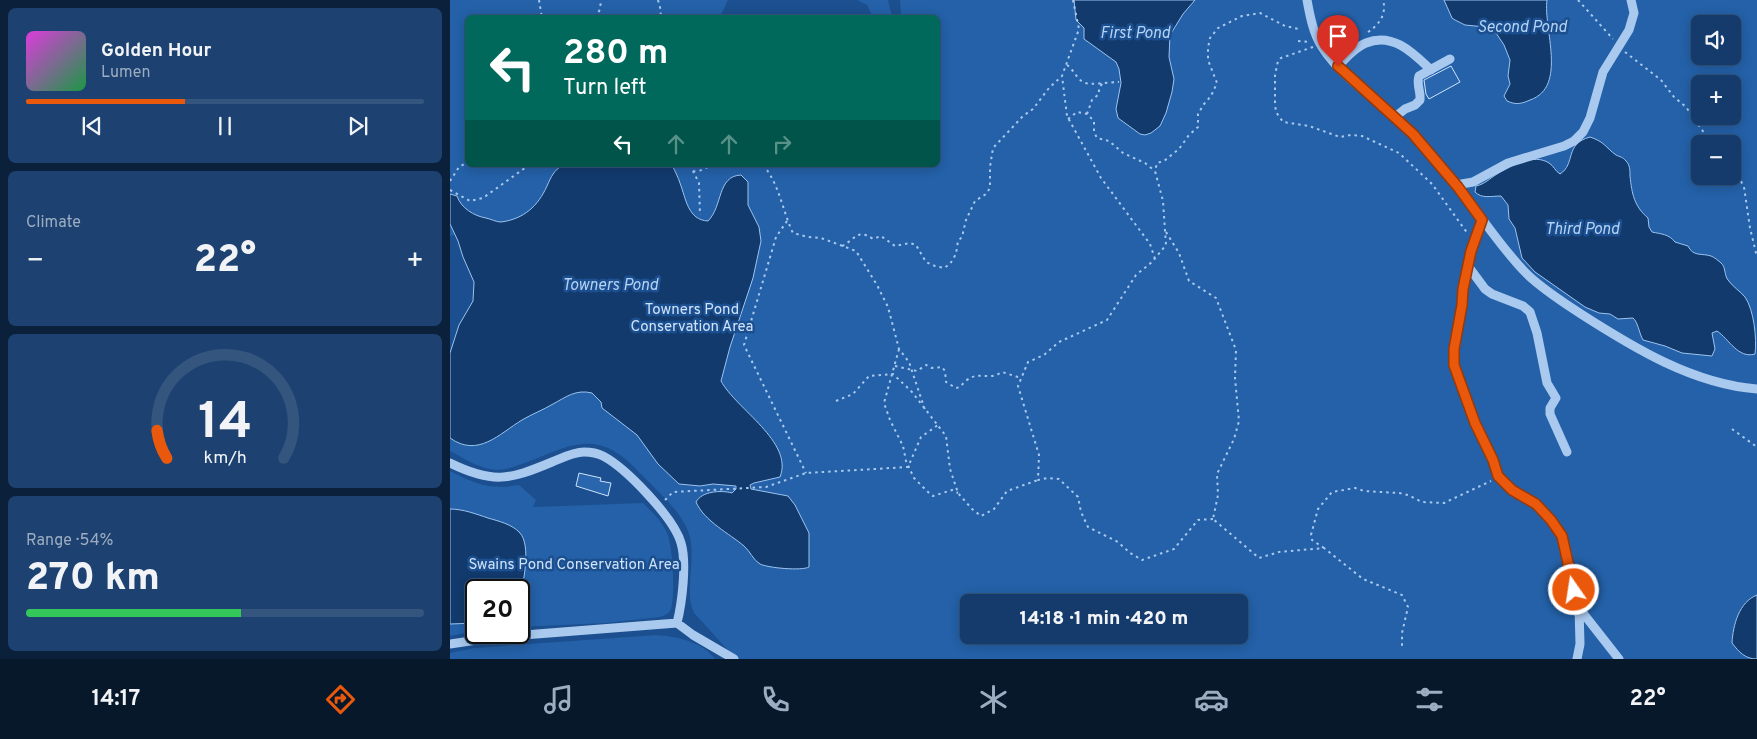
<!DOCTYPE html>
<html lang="en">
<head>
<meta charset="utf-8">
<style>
	body { margin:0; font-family:Overpass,sans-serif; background:#1d4271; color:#f1f3f6; height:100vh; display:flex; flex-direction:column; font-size:19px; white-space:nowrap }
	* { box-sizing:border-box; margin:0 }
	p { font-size:16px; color:#9dadc1 }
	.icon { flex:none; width:28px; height:28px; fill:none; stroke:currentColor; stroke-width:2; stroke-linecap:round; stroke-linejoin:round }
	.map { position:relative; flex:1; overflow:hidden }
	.side { display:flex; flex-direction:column; gap:8px; padding:8px; background:#0b203b; width:450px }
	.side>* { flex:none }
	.banner { position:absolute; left:15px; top:15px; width:475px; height:152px; border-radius:8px; box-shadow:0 2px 12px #0003,0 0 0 1px #33557e; background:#00695c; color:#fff; overflow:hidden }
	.fabs { position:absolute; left:1241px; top:15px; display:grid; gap:10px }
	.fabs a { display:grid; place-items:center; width:50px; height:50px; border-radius:8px; background:#143b6b; box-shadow:0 2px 12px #0003,0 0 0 1px #33557e; font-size:25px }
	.speed { position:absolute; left:15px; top:579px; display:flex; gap:10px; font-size:25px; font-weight:700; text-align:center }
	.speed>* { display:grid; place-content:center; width:65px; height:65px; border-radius:50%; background:#143b6b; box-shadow:0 2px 12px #0003,0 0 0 1px #33557e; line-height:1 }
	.speed .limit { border:2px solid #111; border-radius:8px; background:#fff; color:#111 }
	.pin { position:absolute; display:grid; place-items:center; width:42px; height:42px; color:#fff; margin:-51px -21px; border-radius:50% 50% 50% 0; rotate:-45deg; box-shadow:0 0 5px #0007 }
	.pin .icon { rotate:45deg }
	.me { position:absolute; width:55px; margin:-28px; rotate:347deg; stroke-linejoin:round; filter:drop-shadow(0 0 4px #0008) }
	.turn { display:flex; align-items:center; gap:18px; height:105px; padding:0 15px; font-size:22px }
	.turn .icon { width:65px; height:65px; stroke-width:2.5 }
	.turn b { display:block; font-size:35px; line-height:42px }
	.lanes { display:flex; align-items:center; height:48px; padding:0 15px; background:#0003; justify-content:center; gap:25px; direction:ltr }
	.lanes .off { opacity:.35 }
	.big { font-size:38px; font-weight:800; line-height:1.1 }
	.side .widget { flex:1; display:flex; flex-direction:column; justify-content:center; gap:8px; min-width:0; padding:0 18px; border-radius:8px; background:#1d4271 }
	.side .dial { align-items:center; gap:0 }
	.dial svg { height:130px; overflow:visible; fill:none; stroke:#33557e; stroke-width:7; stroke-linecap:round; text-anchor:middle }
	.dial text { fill:#f1f3f6; stroke:none }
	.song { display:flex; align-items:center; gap:15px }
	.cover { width:60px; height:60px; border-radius:8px; background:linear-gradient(135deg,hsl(300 70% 55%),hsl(140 70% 35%)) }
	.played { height:5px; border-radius:2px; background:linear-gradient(90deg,#ea580c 40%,#33557e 40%) }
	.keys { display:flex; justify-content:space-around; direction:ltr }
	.heat { display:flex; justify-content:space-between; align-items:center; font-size:28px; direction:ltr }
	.charge { height:8px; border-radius:4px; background:linear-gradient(90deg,#34c759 54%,#33557e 0) }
	.trip { position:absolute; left:510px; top:594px; width:288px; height:50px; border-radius:8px; background:#143b6b; box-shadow:0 2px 12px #0003,0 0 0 1px #33557e; font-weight:800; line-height:50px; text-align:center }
	.dock { display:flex; height:80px; justify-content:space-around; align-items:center; background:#08182b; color:#9dadc1 }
	.dock .icon { width:35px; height:35px }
	.dock .on { color:#ea580c }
	.dock b { font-size:22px; color:#f1f3f6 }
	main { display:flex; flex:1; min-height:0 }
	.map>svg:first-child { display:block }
	.green { fill:#2461a8; fill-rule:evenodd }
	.water { fill:#123a6d; stroke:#9cc4f0 }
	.building { fill:#2a66ad; stroke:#cfe3fa }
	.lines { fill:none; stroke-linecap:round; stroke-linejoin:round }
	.path { stroke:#a9c9ee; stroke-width:2; stroke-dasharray:2.5 4; stroke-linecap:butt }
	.minor { stroke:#a9c9ee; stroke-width:9 }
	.route-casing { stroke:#983908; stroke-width:12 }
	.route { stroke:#ea580c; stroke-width:9 }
	.labels { text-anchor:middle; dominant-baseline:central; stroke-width:5; stroke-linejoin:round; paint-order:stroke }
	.park-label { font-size:15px; fill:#cfe3fa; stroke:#1b4f8f }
	.water-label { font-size:16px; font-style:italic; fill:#b5d3f5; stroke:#1b4f8f }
</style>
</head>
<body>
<main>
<section class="side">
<div class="widget">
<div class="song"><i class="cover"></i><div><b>Golden Hour</b><p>Lumen</p></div></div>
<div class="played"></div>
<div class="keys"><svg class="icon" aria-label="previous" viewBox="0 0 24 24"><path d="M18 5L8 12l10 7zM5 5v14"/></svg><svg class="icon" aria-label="pause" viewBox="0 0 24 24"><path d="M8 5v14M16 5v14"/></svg><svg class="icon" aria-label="next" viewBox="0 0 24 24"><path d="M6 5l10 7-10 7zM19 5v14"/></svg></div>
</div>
<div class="widget"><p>Climate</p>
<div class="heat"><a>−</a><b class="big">22°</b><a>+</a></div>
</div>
<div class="widget dial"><svg viewBox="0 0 100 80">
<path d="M14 69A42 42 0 1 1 86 69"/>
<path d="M14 69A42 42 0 0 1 8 52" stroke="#ea580c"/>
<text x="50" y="56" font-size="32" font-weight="700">14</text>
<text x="50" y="72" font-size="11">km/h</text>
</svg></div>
<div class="widget"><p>Range · 54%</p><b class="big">270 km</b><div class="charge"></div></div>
</section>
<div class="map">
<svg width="1307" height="659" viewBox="0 0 1307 659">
	<rect width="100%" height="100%" fill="#1b4f8f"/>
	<path class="green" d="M0 0H278L270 17 18 18V165H488V126L489 125 488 18 451 17 450 0H1307V659H286L244 613C233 590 248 557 238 531 230 511 212 496 198 481 188 472 179 460 167 453 140 434 112 448 85 459 73 463 61 469 49 470 31 470 15 459 0 451V364L29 298 13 233 0 236ZM1250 24H1282V56H1250ZM1250 84H1282V116H1250ZM1250 144H1282V176H1250ZM519 602H789V635H519Z
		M407 0H438L442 17H423L417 5Z
		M0 471C25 484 40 490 69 485L86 500 83 507 193 503C202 512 212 521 217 533 223 545 226 600 220 611 218 614 214 616 210 617L156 623 69 627V590H26V631L0 636Z
		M207 635C228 637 251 641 265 659H0V653L24 648Z"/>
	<path class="water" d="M624 0H745L733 14 720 35 719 57 724 79 722 92 716 113 710 126 701 133 695 135 690 134 668 118 666 109 671 83 669 69 666 62 634 39V28L626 20Z
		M994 0H1097C1093 28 1118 87 1080 100 1071 104 1066 105 1057 101L1054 96 1060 84 1058 76 1060 60 1054 45 1046 33 1036 27 1015 25 1005 20 1002 18Z
		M1140 137C1155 142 1155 147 1166 155 1170 157 1173 157 1176 161 1180 165 1180 170 1180 176 1182 194 1184 206 1198 218L1199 227 1202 232C1211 234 1219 234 1225 242L1238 246C1243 257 1252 253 1261 256 1264 257 1269 261 1271 263 1276 267 1274 275 1278 280 1283 287 1290 291 1295 297 1304 310 1307 339 1305 354 1288 359 1279 339 1267 331L1262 333 1265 349 1262 356 1232 353 1215 346 1193 340C1189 333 1188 322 1183 318L1168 319 1160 314 1149 313 1135 307 1085 272 1072 258 1065 228 1059 219 1058 205 1051 196C1041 196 1032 199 1025 192L1026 186C1035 184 1039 179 1047 174 1061 166 1084 153 1099 163 1104 166 1105 171 1110 174 1126 164 1114 144 1140 137Z
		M113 165H222C225 171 228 177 230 183 236 199 238 220 258 221 273 206 267 176 291 175L298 182V205L309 227 311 241 303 278 280 347 271 381C286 409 344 442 330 477L304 483 300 485 301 489 338 496 345 505 359 533V567C352 571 318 568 310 564 303 560 300 551 294 546 280 534 254 521 246 502 252 491 271 490 282 493L286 489V486L263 484 250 486 229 484 208 464 187 435 152 408 151 402 142 393C126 389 116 397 103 404 93 410 82 414 72 420 49 434 28 458 0 438V353L9 325 23 301 24 282 13 257 8 241 0 224V194L7 196C11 208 24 216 36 218 41 219 46 222 51 222 74 219 88 206 97 186 101 177 104 170 113 165Z
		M0 509C13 509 26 514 38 518 48 521 62 524 70 533 81 545 74 583 69 598V590H26V623L0 624Z
		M1307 595V659C1295 659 1289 652 1282 643 1283 625 1289 602 1307 595Z"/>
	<path class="building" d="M1001 66 1010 82 979 99 976 94 974 80Z
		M129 473 151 478 150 481 161 483 158 496 126 486Z"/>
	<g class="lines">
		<path class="path" d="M89 0 92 18
			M208 0 211 11 210 18
			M623 0 629 29 612 76 617 116 651 178 700 244 705 259
			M1128 0 1163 39
			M146 18 150 9 151 0
			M918 32C929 25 937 14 933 0
			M848 41 859 42
			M879 41 906 37
			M863 47 831 58 828 61 825 75V104L826 112 833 122 859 126 890 137 901 135 912 136 949 153 982 184 1018 234
			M1175 52 1211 80 1224 97 1236 107 1252 130 1264 144
			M617 65C624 70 626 78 633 82 640 86 659 82 669 82
			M637 114 642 100 649 94V89L653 82
			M618 119 627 112 637 114 644 121V132L647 138 659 141 673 153 695 163 705 171
			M1282 164 1294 187 1300 228 1307 257
			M240 165 249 183 250 215
			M313 165C330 185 332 210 343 233L358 237 371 238 406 251 427 285 438 307 449 349 459 362 475 410
			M243 171C248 172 256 169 260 165
			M0 181 9 167 18 162
			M0 190 20 201 33 198 79 165
			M337 221 326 237 294 345 356 473
			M716 232 729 253 739 281 766 298 786 350 785 378 789 421 784 439 767 474 768 495 763 519 809 558 829 552 874 548 913 579 952 595 958 607 952 633V648
			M392 246C406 239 407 228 423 239L431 236 445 246 460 243 466 245 476 262 485 266 494 268 500 264 506 254 508 241 512 237 516 220 525 201 536 194 540 188V167L543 148 573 116 583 109 599 88 612 76
			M449 349 434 403 440 420 453 446 456 461 464 478 481 495 483 496 502 490 508 493
			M445 366 467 371 476 365 482 368 492 367 495 371 496 382 506 388 510 387C527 366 536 383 552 372L571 378
			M386 401 403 394 419 376 443 374 462 392 496 436 500 469 508 493 522 509 531 516 544 509 557 491 588 480
			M1282 429 1307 447
			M215 500 223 492 316 487 356 473 458 467 471 437 488 425
			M763 519 748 520 724 549 692 560 680 553 668 542 638 527 631 512 628 497 609 479 598 478 588 480 589 455 568 386 578 362 594 355 609 342 657 320 686 275 702 262 716 245 713 201 705 171 707 163 714 161 729 149 739 135 748 127V114L754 104 761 96 767 83 758 60V48L760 38 768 28 792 16 810 13 835 26 849 29
			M874 548 862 540 861 535 868 509 882 492 905 488 914 491 949 493 958 495 972 502 994 503 1041 481"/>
		<path class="minor" d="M857 0C860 16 863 33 872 47 895 83 937 104 965 136 983 156 1001 178 1018 200 1036 224 1053 249 1074 271 1089 287 1113 302 1131 314 1184 348 1243 384 1307 389
			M888 66C896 58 905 47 916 43 943 32 963 53 981 70
			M945 117 955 109 965 105 970 100C971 91 966 84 969 76L1000 59
			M1006 185 1023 182 1058 163 1114 146 1124 141 1133 132 1140 118 1153 72 1179 30 1184 13 1181 0
			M1032 220 1021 251 1018 266 1035 289 1042 294 1073 306 1080 312 1087 333 1097 383 1106 398 1100 408V414L1117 452
			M1018 266 1013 289 1012 305 1005 349 1004 365 1025 423 1043 460 1048 476 1062 490 1086 504 1101 520 1111 536 1129 608 1130 644 1127 659
			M0 463C43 484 59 480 102 462 112 458 123 452 134 452 141 452 147 453 153 456 176 468 224 518 231 543 237 563 232 603 227 623L243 635 284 659
			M1129 608 1169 659
			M0 644 47 637 227 623"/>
	</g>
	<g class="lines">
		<defs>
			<path id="route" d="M888 66 963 134 1008 187 1032 220 1021 251 1013 289 1012 305 1004 349V365L1025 423 1043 460 1048 476 1062 490 1086 504 1101 520 1112 536 1124 590"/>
		</defs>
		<use href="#route" class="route-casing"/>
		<use href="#route" class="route"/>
	</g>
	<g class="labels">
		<g class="park-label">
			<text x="242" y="310">Towners Pond<tspan x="242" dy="17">Conservation Area</tspan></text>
			<text x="124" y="565">Swains Pond Conservation Area</text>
		</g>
		<g class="water-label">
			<text x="1072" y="28">Second Pond</text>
			<text x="685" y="34">First Pond</text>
			<text x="1132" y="230">Third Pond</text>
			<text x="160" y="286">Towners Pond</text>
		</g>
	</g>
</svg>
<div class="fabs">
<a><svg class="icon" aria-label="sound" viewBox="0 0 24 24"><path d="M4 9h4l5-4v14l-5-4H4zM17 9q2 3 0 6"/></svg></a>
<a>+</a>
<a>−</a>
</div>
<div class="speed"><div class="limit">20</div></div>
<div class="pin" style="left:888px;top:66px;background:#d93025"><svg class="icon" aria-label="arrive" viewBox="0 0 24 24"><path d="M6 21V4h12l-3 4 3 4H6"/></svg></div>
<svg class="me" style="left:1124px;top:590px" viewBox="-20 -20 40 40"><circle r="17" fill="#ea580c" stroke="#fff" stroke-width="3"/><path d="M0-11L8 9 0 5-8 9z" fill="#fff"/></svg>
<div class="trip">14:18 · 1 min · 420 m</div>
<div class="banner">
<div class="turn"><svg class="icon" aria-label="left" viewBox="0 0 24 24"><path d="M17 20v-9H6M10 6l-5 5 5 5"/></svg><div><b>280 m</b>Turn left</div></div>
<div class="lanes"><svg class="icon" aria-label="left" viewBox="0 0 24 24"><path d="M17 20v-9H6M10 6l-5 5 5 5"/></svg><svg class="icon off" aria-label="ahead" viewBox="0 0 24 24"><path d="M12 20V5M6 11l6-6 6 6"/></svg><svg class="icon off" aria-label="ahead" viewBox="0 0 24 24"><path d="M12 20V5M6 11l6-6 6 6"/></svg><svg class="icon off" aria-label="right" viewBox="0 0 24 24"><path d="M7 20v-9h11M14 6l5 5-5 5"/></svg></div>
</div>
</div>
</main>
<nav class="dock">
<b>14:17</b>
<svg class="icon on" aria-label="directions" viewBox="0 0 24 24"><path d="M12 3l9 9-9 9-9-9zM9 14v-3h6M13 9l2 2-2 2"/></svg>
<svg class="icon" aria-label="music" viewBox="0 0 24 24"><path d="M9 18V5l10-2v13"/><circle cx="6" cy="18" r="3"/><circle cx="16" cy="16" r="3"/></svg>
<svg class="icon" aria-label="phone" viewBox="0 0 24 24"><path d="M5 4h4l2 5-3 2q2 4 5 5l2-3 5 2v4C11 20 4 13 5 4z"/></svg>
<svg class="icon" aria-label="climate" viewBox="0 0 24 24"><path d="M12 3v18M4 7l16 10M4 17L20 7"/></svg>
<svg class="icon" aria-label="car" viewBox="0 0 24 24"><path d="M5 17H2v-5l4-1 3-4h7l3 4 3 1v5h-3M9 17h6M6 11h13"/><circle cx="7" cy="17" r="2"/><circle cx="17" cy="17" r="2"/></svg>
<svg class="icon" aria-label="filters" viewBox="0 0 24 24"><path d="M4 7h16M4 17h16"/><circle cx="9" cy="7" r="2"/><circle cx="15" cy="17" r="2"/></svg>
<b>22°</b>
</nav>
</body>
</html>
